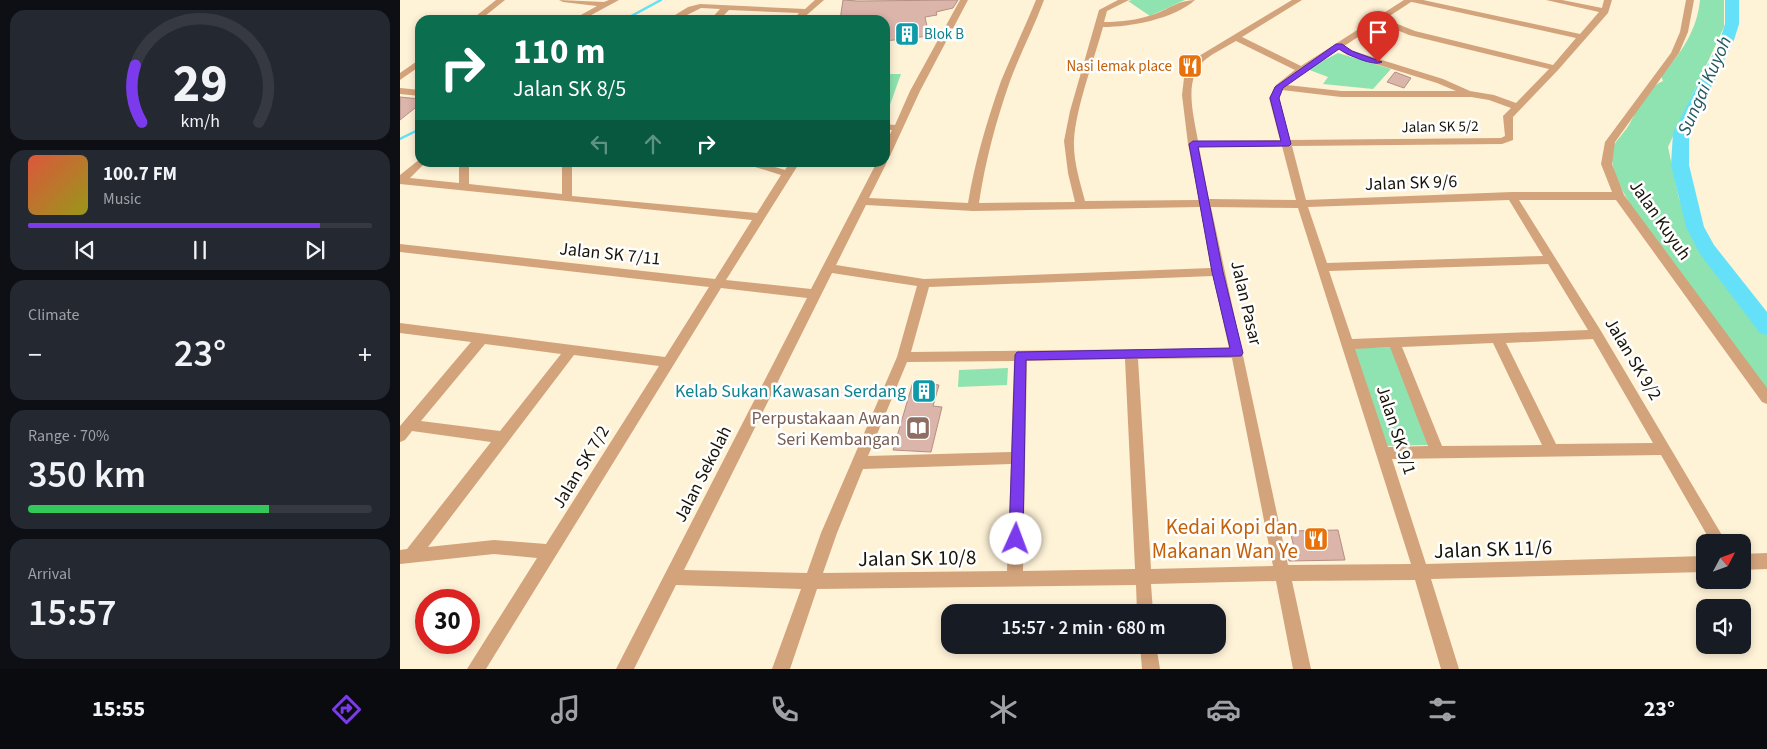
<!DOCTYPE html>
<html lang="en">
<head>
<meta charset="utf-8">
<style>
	body { margin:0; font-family:"Source Sans 3",sans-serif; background:#242831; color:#f1f3f6; height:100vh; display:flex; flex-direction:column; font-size:19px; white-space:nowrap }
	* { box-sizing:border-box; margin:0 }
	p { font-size:16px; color:#9ea1a6 }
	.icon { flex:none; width:28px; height:28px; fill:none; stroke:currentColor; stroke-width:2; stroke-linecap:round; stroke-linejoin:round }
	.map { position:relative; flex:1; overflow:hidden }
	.side { display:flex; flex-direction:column; gap:10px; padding:10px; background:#0d0f14; width:400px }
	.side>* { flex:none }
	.hud { position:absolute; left:15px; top:15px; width:475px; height:152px; border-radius:15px; box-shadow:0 2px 8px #0003; background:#0b6e4f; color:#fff; overflow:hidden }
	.needle { width:32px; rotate:49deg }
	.buttons { position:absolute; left:1296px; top:534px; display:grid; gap:10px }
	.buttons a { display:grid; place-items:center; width:55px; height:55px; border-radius:10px; background:#171b24; box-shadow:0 2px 8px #0003; font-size:25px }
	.speed { position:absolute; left:15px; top:589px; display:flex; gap:10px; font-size:25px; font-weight:700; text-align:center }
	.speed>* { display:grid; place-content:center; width:65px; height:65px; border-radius:50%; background:#171b24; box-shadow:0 2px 8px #0003; line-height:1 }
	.speed .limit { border:8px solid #d22; background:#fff; color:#111 }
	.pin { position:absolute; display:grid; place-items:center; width:42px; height:42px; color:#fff; margin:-51px -21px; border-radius:50% 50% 50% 0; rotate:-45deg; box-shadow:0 0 5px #0007 }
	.pin .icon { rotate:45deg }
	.me { position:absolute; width:55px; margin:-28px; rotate:2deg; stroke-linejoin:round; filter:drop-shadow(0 0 4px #0008) }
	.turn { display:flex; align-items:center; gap:18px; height:105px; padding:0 15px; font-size:22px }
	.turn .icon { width:65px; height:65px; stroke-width:2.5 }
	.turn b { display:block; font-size:35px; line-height:42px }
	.lanes { display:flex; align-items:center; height:48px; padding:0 15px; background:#0003; justify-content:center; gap:25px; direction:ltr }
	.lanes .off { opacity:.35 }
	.big { font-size:38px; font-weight:600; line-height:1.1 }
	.side .card { flex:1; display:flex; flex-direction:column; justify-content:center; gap:8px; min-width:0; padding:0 18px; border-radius:15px; background:#242831 }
	.side .dial { align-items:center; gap:0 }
	.dial svg { height:130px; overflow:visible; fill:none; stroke:#363941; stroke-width:7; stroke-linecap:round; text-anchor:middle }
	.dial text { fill:#f1f3f6; stroke:none }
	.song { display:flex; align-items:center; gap:15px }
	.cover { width:60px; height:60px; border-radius:8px; background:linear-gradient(135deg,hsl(10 70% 55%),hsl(60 70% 35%)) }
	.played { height:5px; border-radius:2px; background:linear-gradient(90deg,#7c3aed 85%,#363941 85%) }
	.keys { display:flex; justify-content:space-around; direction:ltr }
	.heat { display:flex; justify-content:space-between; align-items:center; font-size:28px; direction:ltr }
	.charge { height:8px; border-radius:4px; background:linear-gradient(90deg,#34c759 70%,#363941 0) }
	.trip { position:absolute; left:541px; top:604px; width:285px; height:50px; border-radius:15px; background:#171b24; box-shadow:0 2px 8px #0003; font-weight:600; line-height:50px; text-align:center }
	.tabs { display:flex; height:80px; justify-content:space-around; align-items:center; background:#090b0e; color:#9ea1a6 }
	.tabs .icon { width:35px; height:35px }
	.tabs .current { color:#7c3aed }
	.tabs b { font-size:22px; color:#f1f3f6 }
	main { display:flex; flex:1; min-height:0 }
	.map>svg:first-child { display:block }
	.green { fill:#8fe3b0 }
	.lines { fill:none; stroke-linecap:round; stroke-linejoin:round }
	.stream { stroke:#64e1f8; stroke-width:2.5 }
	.river { fill:#64e1f8; fill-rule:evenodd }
	.building { fill:#dbb4aa; stroke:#b48f86 }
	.minor { fill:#d3a37b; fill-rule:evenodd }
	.route { fill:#7c3aed; stroke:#51269a }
	.labels { text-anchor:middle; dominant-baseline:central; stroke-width:5; stroke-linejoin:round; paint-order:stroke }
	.far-culture-label { font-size:15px; fill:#0d838f; stroke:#fff; text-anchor:start }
	.far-food-label { font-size:15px; fill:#c56008; stroke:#fff; text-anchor:end }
	.far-street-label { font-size:15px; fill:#181307; stroke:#fff }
	.street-label { font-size:18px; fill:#181307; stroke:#fff }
	.culture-label { font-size:18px; fill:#0d838f; stroke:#fff; text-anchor:end }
	.education-label { font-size:18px; fill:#785e54; stroke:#fff; text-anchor:end }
	.water-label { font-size:19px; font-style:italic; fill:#235962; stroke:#fff }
	.near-food-label { font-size:21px; fill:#c56008; stroke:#fff; text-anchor:end }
	.near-street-label { font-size:21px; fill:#181307; stroke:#fff }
</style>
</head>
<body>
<main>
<section class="side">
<div class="card dial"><svg viewBox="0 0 100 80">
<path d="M14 69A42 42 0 1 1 86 69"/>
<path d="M14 69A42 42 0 0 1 10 34" stroke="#7c3aed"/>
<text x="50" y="56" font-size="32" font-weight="700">29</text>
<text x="50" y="72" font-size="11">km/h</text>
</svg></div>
<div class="card">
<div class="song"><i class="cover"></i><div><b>100.7 FM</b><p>Music</p></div></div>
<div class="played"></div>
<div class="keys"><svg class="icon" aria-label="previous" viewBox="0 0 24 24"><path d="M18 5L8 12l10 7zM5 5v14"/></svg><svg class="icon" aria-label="pause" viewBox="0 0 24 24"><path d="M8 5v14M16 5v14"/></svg><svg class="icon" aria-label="next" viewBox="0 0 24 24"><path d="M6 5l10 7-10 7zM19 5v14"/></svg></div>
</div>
<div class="card"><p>Climate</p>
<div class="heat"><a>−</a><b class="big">23°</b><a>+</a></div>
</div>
<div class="card"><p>Range · 70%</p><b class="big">350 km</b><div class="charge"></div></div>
<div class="card"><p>Arrival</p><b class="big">15:57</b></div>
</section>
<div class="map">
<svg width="1367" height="669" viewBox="0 0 1367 669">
	<rect width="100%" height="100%" fill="#fef2d7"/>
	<path class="green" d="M732 0H785L750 16 728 1Z
		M1300 0H1324V27L1268 147 1279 199 1305 257 1367 333V392L1233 209C1224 194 1205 162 1214 145 1219 137 1226 131 1230 123 1240 106 1243 90 1263 81L1261 76C1281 53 1297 31 1300 0Z
		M938 53 991 69 973 89 923 84 928 77 907 69Z
		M485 74H501L486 116H485Z
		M991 347 1028 445 986 446 953 348Z
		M608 368 607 385 558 387 559 370Z"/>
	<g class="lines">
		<path class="stream" d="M224 20 261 0
			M0 139 20 129"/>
		<path class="river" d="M1325 0H1339V24L1334 40 1289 133V165L1304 227 1314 245 1367 312V335L1360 333 1300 254 1286 227 1271 165 1273 133 1320 40 1325 24Z"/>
	</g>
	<path class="building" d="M443 0 458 1 558 0 553 8 536 12 537 15 525 17 529 36 485 41V20H440Z
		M995 72 1011 78 1004 88 987 82Z
		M0 97 20 99V104L0 120Z
		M513 382 539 385 533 406 542 407 531 452 493 450Z
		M938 530 945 560 889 561 886 547H894L890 531Z"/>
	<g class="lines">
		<path class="minor" d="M96 0H105L80 20H71Z
			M159 0 204 2 209 0H219L182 20H172L197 6 163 2Z
			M415 0H424L401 20H392L399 13 329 10 319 20H310L320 9 301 8 277 20H267L288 7 300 4 405 9Z
			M560 0H568L520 91 490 156 485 159V145L492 130H485V124L495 125 510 91Z
			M636 0H644C634 27 620 54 610 81 596 121 585 162 579 203L675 202 668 173 664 141 670 111 699 10 718 0H729L707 11 704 22C721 22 738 20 755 14 768 9 780 0 795 0 774 19 730 27 703 27 694 60 676 107 674 140 673 160 680 182 685 201L799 200 788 144 782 95 784 78 799 56 892 0H902L842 37 901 66 1004 0H1023L1180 34 1199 12 1146 0H1162L1202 8 1204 0H1212L1208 13 1158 70 1113 117V140L1102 144 892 146 906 200 1112 192H1212L1201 164 1205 142 1271 53 1280 32 1286 0H1294L1288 32 1279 53 1215 142 1212 164 1224 195 1367 388V404L1362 402 1216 200H1119L1201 331 1326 542H1311L1261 455 992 459 1026 564 1305 556V572L1031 579 1059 669H1041L1015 580 892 581 911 669H893L876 581 751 584 753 612H737L736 585 417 589 390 669H372L401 589 276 585 234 669H216L407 298 321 288 86 669H67L137 558 94 554 0 564V550L7 549 91 442 12 431 5 440 0 442V426L71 342 0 333V323L265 357 309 287 0 252V244L315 279 352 220 0 184V175L20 159V162H26L10 178 59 183V162H69V184L162 194V162H172V196L357 213 381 175 339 162H358L385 170 390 162H400L326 280 411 289 477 162H485V160L487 162 469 198 568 203C575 161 587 121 601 81 612 54 625 27 636 0ZM1011 2H1012L1176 38 1153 65 1015 31 985 19ZM980 23 1009 35 1149 69 1116 103 1094 95 1070 91 1043 79 953 51 944 46ZM836 41 895 70 876 85 869 98 880 140 798 141C794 116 782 78 806 59 815 52 826 47 836 41ZM939 49 947 55 1037 83 1056 91H941L887 85ZM882 90 941 97H1071L1089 100 1111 108 1103 116 1105 136 1101 138 890 140 879 98ZM882 146 896 200 809 199 799 147ZM1109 200 1143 256 927 263 908 207ZM466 205 573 211 800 207 811 268 524 279 436 265ZM811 207 898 208 1011 564 888 565ZM1148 264 1188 330 952 339 929 271ZM432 273 517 286 497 357 421 533 407 573 284 570ZM813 276 829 348 511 352 529 287ZM1193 339 1253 443 1156 444 1106 343ZM1093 343 1142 445 1042 446 1002 347ZM85 344 161 354 100 431 21 421ZM990 347 1028 446 988 447 955 349ZM174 355 259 366 146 544 94 540 28 547ZM832 358 873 566 751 569 738 359ZM725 359 735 569 623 571 627 361ZM614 361 611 452 468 456 507 362ZM611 464 607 571 423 573 437 533 463 469Z
			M20 59V66L0 80V73Z
			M0 88 20 90V96L0 94Z
			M1367 553V569L1342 570V554Z
			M740 645H756L760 669H742Z"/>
	</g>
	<path class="route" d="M936 44H942L952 51 982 62C975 67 947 55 939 49L883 88 879 98 891 144 889 146 798 147 823 272 843 353 841 356 626 360 623 539 621 544 616 546 611 544 609 539 615 355 617 352 830 348 812 272 789 144 793 141H881L870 98 875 87Z"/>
	<defs>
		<symbol id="building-square" viewBox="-11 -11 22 22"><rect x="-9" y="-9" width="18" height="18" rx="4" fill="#0f9aa8" stroke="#fff"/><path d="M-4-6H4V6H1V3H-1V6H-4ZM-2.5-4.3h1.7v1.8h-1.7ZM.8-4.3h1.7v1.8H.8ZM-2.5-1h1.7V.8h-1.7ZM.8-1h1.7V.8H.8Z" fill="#fff"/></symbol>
		<symbol id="restaurant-square" viewBox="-11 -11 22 22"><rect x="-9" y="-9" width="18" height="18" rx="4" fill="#e8710a" stroke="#fff"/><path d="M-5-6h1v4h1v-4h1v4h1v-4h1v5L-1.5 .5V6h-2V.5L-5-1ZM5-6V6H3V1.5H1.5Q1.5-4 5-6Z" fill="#fff"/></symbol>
		<symbol id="library-square" viewBox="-11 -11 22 22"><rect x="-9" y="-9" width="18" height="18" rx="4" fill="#8d6e63" stroke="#fff"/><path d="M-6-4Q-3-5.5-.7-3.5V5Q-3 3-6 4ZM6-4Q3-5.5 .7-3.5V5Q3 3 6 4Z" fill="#fff"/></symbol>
	</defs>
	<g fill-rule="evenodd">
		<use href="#building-square" x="493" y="20" width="28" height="28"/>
		<use href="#restaurant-square" x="776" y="52" width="28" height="28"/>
		<use href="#building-square" x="510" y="377" width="28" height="28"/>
		<use href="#library-square" x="504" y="414" width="28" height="28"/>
		<use href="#restaurant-square" x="902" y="525" width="28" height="28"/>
	</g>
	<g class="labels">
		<g class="far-culture-label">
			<text x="524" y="34">Blok B</text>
		</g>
		<g class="far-food-label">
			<text x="772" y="66">Nasi lemak place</text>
		</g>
		<g class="far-street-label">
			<text transform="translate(1040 127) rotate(-1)">Jalan SK 5/2</text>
		</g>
		<g class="street-label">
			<text transform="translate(1011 183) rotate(-2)">Jalan SK 9/6</text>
			<text transform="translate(1260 220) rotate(55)">Jalan Kuyuh</text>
			<text transform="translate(210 254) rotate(6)">Jalan SK 7/11</text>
			<text transform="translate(846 303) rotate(77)">Jalan Pasar</text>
			<text transform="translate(1233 359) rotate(59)">Jalan SK 9/2</text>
			<text transform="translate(996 430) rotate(72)">Jalan SK 9/1</text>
			<text transform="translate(181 467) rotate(-59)">Jalan SK 7/2</text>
			<text transform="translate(303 474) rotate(-63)">Jalan Sekolah</text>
		</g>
		<g class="culture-label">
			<text x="506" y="391">Kelab Sukan Kawasan Serdang</text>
		</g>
		<g class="education-label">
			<text x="500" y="418">Perpustakaan Awan<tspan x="500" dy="21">Seri Kembangan</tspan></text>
		</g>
		<g class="water-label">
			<text transform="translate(1305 86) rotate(-66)">Sungai Kuyoh</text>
		</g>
		<g class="near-food-label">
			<text x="898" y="527">Kedai Kopi dan<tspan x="898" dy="24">Makanan Wan Ye</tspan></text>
		</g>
		<g class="near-street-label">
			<text transform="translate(1093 549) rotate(-2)">Jalan SK 11/6</text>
			<text transform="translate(517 558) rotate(-1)">Jalan SK 10/8</text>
		</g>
	</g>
</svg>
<div class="buttons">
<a><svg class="needle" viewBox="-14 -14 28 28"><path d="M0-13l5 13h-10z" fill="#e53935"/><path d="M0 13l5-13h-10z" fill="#9ea1a6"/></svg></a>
<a><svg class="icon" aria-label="sound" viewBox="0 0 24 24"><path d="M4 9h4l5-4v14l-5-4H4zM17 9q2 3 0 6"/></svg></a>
</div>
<div class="speed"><div class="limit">30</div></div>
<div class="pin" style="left:978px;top:62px;background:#d93025"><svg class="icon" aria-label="arrive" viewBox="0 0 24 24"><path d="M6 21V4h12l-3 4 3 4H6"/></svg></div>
<svg class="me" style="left:616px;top:539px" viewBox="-20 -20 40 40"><circle r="19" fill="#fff"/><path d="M0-13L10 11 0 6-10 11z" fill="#7c3aed"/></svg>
<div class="trip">15:57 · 2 min · 680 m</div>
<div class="hud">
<div class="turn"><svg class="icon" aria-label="right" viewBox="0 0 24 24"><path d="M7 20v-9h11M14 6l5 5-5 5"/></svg><div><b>110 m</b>Jalan SK 8/5</div></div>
<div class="lanes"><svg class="icon off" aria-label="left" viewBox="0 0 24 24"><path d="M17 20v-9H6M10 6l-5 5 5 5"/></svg><svg class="icon off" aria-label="ahead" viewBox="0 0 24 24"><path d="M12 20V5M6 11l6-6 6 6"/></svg><svg class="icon" aria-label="right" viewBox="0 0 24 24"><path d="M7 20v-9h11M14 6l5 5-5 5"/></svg></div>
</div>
</div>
</main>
<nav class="tabs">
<b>15:55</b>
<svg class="icon current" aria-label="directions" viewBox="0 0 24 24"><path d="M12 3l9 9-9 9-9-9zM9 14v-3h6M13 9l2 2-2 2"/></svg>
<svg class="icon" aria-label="music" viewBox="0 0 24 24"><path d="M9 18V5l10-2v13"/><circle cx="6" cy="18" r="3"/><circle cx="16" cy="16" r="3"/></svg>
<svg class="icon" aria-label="phone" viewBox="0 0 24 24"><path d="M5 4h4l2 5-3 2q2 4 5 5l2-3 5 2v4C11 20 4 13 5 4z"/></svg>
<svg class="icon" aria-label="climate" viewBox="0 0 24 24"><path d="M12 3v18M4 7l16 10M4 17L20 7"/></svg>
<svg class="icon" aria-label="car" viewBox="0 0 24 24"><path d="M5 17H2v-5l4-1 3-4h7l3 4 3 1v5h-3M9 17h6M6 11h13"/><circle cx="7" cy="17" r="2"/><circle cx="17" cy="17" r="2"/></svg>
<svg class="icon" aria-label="filters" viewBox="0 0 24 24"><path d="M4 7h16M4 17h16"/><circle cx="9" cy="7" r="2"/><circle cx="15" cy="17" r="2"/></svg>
<b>23°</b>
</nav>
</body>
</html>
